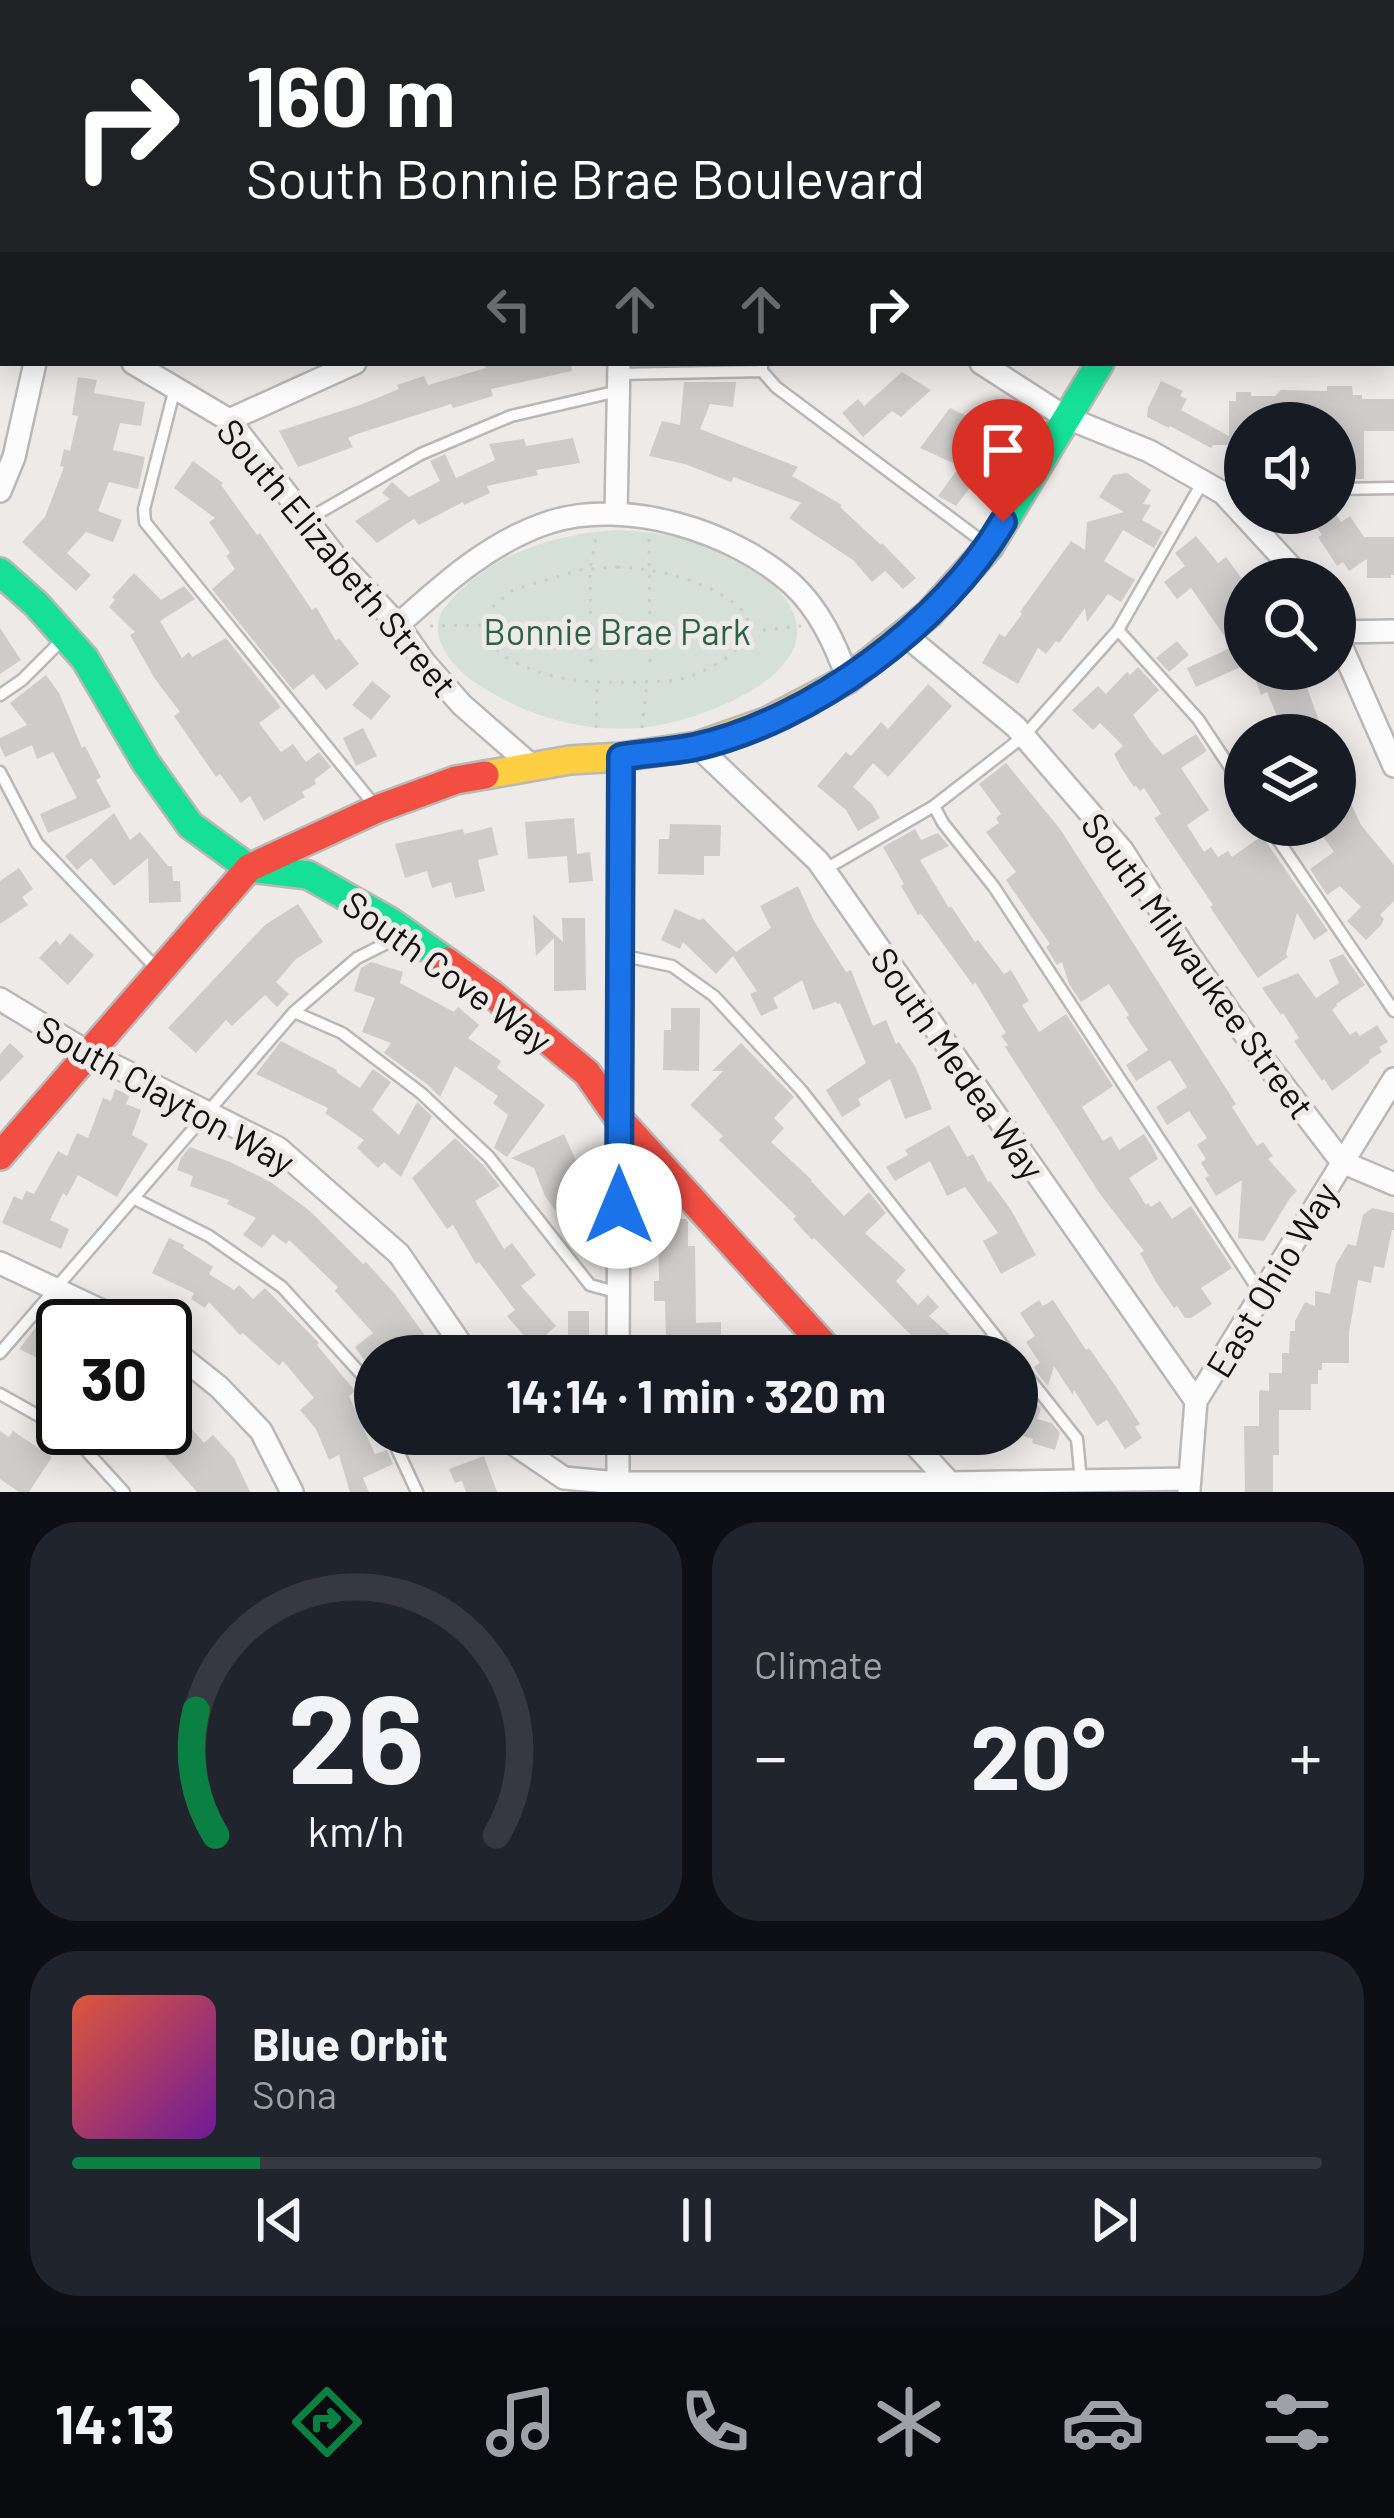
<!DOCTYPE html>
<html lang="en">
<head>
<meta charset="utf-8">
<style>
	body { margin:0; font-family:Barlow,sans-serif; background:#20242c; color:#f1f3f6; height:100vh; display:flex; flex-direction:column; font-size:45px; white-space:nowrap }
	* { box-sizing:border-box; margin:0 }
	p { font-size:39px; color:#9ea1a6 }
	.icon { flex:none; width:66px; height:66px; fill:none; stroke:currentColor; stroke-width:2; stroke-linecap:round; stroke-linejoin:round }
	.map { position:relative; height:1492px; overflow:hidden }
	.sheet { display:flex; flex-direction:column; gap:30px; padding:30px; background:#0d0f14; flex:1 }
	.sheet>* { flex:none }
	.top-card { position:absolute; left:0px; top:0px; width:1395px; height:366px; box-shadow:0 6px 30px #0003; background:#202124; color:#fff; overflow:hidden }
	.buttons { position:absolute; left:1224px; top:402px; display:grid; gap:24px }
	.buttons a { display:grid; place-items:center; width:132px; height:132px; border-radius:50%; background:#171b24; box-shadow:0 6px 30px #0003; font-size:60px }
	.speed { position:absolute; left:36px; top:1299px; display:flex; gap:24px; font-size:60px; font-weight:700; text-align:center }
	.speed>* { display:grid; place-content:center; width:156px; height:156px; border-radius:50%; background:#171b24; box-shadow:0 6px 30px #0003; line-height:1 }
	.speed .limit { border:6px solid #111; border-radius:18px; background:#fff; color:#111 }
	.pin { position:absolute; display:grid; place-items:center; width:102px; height:102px; color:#fff; margin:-123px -51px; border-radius:50% 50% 50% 0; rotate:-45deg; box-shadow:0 0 12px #0007 }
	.pin .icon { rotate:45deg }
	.me { position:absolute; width:132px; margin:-66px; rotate:0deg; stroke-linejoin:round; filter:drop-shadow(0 0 9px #0008) }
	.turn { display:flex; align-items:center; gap:42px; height:252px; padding:0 48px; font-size:54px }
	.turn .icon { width:156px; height:156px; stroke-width:2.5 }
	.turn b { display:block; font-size:84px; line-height:102px }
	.lanes { display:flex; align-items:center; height:114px; padding:0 48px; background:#0003; justify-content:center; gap:60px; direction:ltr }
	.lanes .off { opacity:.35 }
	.big { font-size:90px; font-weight:700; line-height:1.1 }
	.sheet .tile { flex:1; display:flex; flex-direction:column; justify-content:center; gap:18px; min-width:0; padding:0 42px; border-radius:48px; background:#20242c }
	.sheet .dial { align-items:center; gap:0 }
	.dial svg { height:312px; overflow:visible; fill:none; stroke:#363941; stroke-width:7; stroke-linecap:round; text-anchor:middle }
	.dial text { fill:#f1f3f6; stroke:none }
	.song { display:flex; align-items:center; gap:36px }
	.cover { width:144px; height:144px; border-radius:18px; background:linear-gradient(135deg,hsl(10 70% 55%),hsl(280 70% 35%)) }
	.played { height:12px; border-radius:6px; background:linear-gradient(90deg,#0b8043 15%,#363941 15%) }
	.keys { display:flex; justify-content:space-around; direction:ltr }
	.heat { display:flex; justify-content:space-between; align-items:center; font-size:66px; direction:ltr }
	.sheet .tiles { flex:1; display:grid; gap:30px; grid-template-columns:1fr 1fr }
	.tile:last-child { grid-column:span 2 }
	.trip { position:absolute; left:354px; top:1335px; width:684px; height:120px; border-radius:60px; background:#171b24; box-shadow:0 6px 30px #0003; font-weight:700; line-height:120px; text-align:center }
	.dock { display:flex; height:192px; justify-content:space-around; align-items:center; background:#090b0e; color:#9ea1a6 }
	.dock .icon { width:84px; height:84px }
	.dock .selected { color:#0b8043 }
	.dock b { font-size:54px; color:#f1f3f6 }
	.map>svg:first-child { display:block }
	.green { fill:#d5e0d8 }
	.building { fill:#ceccca }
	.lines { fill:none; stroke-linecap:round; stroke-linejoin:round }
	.lane-casing { stroke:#bab8b6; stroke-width:15 }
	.street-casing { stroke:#bab8b6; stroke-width:26 }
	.fast-casing { stroke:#bab8b6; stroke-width:32 }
	.slow-casing { stroke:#bab8b6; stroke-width:32 }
	.jam-casing { stroke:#bab8b6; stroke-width:32 }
	.path { stroke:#cccbcb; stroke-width:3; stroke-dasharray:3 9; stroke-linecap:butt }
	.lane { stroke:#fcfcfc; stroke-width:10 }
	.street { stroke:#fcfcfc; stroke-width:21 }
	.fast { stroke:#16e098; stroke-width:27 }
	.slow { stroke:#ffcf43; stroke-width:27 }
	.jam { stroke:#f24e42; stroke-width:27 }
	.route-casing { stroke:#114b97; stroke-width:30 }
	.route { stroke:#1a73e8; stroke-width:21 }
	.labels { text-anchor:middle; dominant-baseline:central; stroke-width:10; stroke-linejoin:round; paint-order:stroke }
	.street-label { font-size:36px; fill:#121110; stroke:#eeeae7 }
	.park-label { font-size:36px; fill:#2a6347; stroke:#eeeae7 }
</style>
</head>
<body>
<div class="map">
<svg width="1394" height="1492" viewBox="0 0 1394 1492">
	<rect width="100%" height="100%" fill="#edeae8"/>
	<path class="green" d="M617 530C666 532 707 541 748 567 758 574 769 579 777 589 852 668 697 724 638 728 590 731 548 722 505 700 484 689 461 676 448 656 437 640 433 622 446 606 489 554 553 534 617 530Z"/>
	<path class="building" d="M484 363H571L572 371 491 389 493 396 453 408 451 404 357 434 348 438 353 447 298 467 279 431 360 405 399 389 397 385 424 376 428 385 486 368Z
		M902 372 931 390 901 417 892 411 863 437 842 413 858 399 864 406Z
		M78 377 97 380 94 393 145 402 141 426 120 423 113 450 145 457 138 489 109 482 98 511 122 520 113 542 86 532 67 553 91 575 76 591 22 542 45 517 64 467 60 466 64 449 70 451 78 416 72 415Z
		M1161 381 1183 391 1180 396 1187 399 1181 410 1229 436V401H1236V392H1251V396H1275L1281 390 1327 391V386H1352L1353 395H1362V399H1394V431H1364V479H1345V445H1338V439H1335V423H1245V445H1213L1211 448 1170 426 1169 428 1147 417 1148 408Z
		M684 382H736L733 407 710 404 700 429 798 467 792 476 842 505 840 507 881 545 882 543 916 578 903 589 885 571 872 582 853 560 789 518 801 503 734 477 731 482 685 464 649 456 662 421 680 425Z
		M950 408 975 420 963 437 997 452 956 506 938 496 960 466 920 448Z
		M573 438 580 463 536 470 538 475 487 486 490 493 464 505 463 502 419 525 414 519 377 543 355 521 390 499 382 493 392 482 409 497 440 481 430 461 445 454 456 478 495 460 489 444 524 439 526 446Z
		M193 461 223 483 221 485 257 535 260 533 312 610 316 607 336 641 339 638 359 664 326 690 313 674 293 690 212 589 235 569 226 556 230 553 209 522 215 518 174 488Z
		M1127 473 1151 490 1143 504 1151 505 1142 520 1163 532 1154 548 1123 530 1104 561 1135 580 1121 602 1108 594 1087 622 1085 608 1059 643 1056 641 1046 654 1038 648 1018 684 982 663 999 634 1005 637 1022 614 1020 612 1071 541 1085 550 1087 522 1124 512 1099 497 1113 475Z
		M1307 513H1335L1341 522 1350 516 1364 537H1394V575H1391V578H1367V559L1349 571 1343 562 1337 566 1318 537 1322 535Z
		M1196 536 1218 563 1226 557 1245 583V665L1196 687 1187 668 1232 647 1191 588 1177 599 1164 582 1185 566 1175 553Z
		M134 573 161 600 184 586 195 599 160 621 182 658 189 652 192 657 226 638 281 707 259 723 281 752 293 744 306 762 319 752 331 767 314 780 316 784 302 792 305 797 264 821 250 796 241 803 220 774 216 777 174 716 180 712 155 679 130 635 135 632 109 607 115 600 112 597Z
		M0 628 21 660 0 674Z
		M1177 641 1189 655 1169 672 1156 658Z
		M1138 667 1159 690 1133 715 1153 744 1163 755 1196 734 1207 751 1181 768 1209 810 1187 825 1204 852 1211 847 1218 857 1228 851 1232 857 1262 836 1328 931 1314 940 1297 913 1286 954 1288 957 1258 978 1210 907 1213 905 1154 818 1161 814 1144 788 1140 791 1136 786 1134 787 1122 769 1114 754 1123 746 1100 723 1093 730 1072 710 1098 686 1106 694 1127 672 1130 675Z
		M1279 669H1288L1292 678 1298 675 1302 686 1306 685 1324 735H1285L1267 692 1261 695 1255 679Z
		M46 675 59 693 82 748 85 746 101 777 96 780 111 807 48 833 40 814 77 798 53 752 37 759 32 745 5 757 0 746V738L27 725 10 703Z
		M372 681 391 696 371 720 352 705Z
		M928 684 952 706 888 777 873 763 853 787 872 804 880 818 858 831 846 810 817 786 846 752 851 756 881 722 888 729Z
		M363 728 377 756 356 766 343 738Z
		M1006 763 1060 829 1098 888 1236 1104 1232 1107 1257 1146 1263 1142 1273 1156 1268 1159 1297 1191 1290 1198 1264 1241 1238 1238 1242 1180 1216 1196 1205 1178 1209 1176 1201 1163 1206 1159 1197 1145 1207 1138 1189 1111 1167 1125 1156 1107 1187 1087 1170 1060 1136 1081 1126 1065 1148 1050 1126 1017 1129 1015 1109 984 1081 1002 1069 984 1062 962 1057 965 1046 947 1050 944 1006 880 1016 872 986 832 999 823 996 818 1001 814 979 784Z
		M1335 770 1361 825 1394 865V901L1380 915 1384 919 1381 925 1366 940 1347 921 1361 907 1340 886 1327 895 1310 869 1334 852 1315 825H1335Z
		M114 813 130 840 140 832 168 866H172L173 881H180L181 902 149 903 148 858 114 886 91 858 77 870 65 856Z
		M574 818 577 854 590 852 593 881 569 883 567 856 528 859 525 822Z
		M670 824 721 825 720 856H704V875L658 874 659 839H669Z
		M492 827 498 855 478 860 485 891 455 898 451 882 432 888 427 871 405 878 395 844 463 829 464 834Z
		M915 829 921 840 938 833 949 846 920 860 949 908 951 906 975 942 978 940 1004 974 1011 970 1029 1001 1022 1005 1039 1032 1066 1014 1113 1086 1082 1107 1103 1141 1111 1136 1119 1150 1144 1134 1154 1150 1158 1159 1129 1178 1146 1205 1148 1203 1151 1207 1160 1201 1172 1219 1191 1206 1232 1268 1201 1288 1212 1304 1191 1318H1185L1177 1306 1174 1308 1156 1282 1140 1253 1144 1251 1100 1194 1005 1047 1008 1045 1001 1036 1006 1033 975 982 973 985 921 914 918 915 901 886 904 884 883 847Z
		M19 868 33 889 22 897 28 905 0 924V881Z
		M798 886 814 921 846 972 851 970 873 1026 886 1020 896 1044 899 1042 916 1068 932 1109 905 1119 890 1079 858 1099 861 1105 842 1117 826 1090 866 1063 840 1003 837 1004 836 1002 813 1010 802 980 773 998 778 1008 761 1016 750 994 757 991 733 956 716 974 683 942 680 949 661 940 675 909 700 920 703 918 736 952 771 928 760 906Z
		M298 904 323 942 296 959 276 982 289 994 277 1007 265 995 232 1026 226 1020 196 1053 168 1028 265 925Z
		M533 914 563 942 562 918H585L586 990 554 991V938L536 956Z
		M70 933 94 955 68 985 39 958 56 940 60 945Z
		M1343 954 1365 985 1336 1004 1337 1006 1332 1010 1350 1035 1356 1031 1360 1036 1377 1025 1388 1042 1379 1047 1382 1052 1369 1060 1370 1062 1332 1091 1324 1079 1322 1081 1294 1041 1299 1038 1283 1013 1281 1015 1262 988 1298 973 1316 998 1339 983 1329 960Z
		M371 962 403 972 400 983 454 1012 458 1007 479 1025 468 1038 501 1061 497 1068 545 1105 507 1157 494 1148 508 1115 493 1103 498 1096 455 1066 440 1097 427 1084 384 1053 391 1043 362 1032 375 998 354 991 361 968Z
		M671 1008H700L699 1071 663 1070 664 1030H671Z
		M281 1041 337 1070 336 1072 360 1088 373 1069 391 1082 372 1110 399 1135 417 1102 432 1116 401 1177 384 1162 378 1168 357 1148 364 1140 325 1113 328 1108 256 1074Z
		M10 1043 24 1056 0 1082V1054Z
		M741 1043 794 1097 774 1118 784 1128 771 1142 812 1180 811 1181 844 1216 869 1192 886 1213 865 1233 906 1270 896 1281 918 1305 928 1295 939 1307 929 1316 974 1356H932L814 1238 812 1240 793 1219 796 1216 719 1140 723 1136 690 1105 723 1071H712Z
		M115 1089 130 1095 126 1104 141 1110 132 1135 148 1144 117 1197 78 1175 67 1196 63 1193 50 1220 69 1229 61 1249 2 1223 14 1196 22 1200 26 1191 34 1194 58 1151 67 1156 77 1133 88 1138 103 1098 111 1101Z
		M949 1125 967 1157 973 1154 988 1182 990 1181 1011 1210 1036 1255 1001 1274 983 1241 998 1233 965 1187 947 1196 930 1161 895 1181 886 1167 908 1155 905 1150Z
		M564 1134 586 1183 590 1260 545 1196 534 1168 511 1158Z
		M455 1138 482 1164 500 1186 475 1201 504 1249 512 1243 536 1275 521 1286 556 1326 533 1346 507 1316 515 1310 479 1262 476 1264 453 1225 447 1229 412 1178Z
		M190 1147 230 1162 269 1181 310 1211 363 1264 366 1262 395 1294 426 1337 434 1356H375L367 1364 355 1347 373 1333 335 1291 338 1287 289 1240 286 1244 273 1234 262 1248 243 1235 256 1218 227 1204 229 1200 190 1186 193 1176 177 1170 181 1158Z
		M1372 1208 1394 1213V1230H1392L1384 1268 1374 1266 1371 1283 1358 1280 1349 1333V1363H1322V1370H1318V1384H1311V1410H1279V1455H1273V1492H1245L1244 1426H1259V1394L1260 1390 1269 1391V1373H1282V1353H1289L1290 1331H1295V1321L1305 1302 1315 1306V1291L1330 1294 1336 1264 1348 1244 1356 1246 1363 1215Z
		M658 1219H686L688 1222V1246H695L696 1323 721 1322V1346H699V1340H666L665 1301H654V1281H659Z
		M169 1238 184 1245 183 1248 213 1267 209 1274 234 1290 239 1285 253 1299 265 1288 319 1343 317 1345 355 1391 349 1396 375 1454 387 1450 393 1464 363 1478 369 1492H350L339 1455 329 1460 316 1429 300 1410 314 1398 283 1361 279 1366 243 1333 240 1335 209 1302 205 1308 191 1299 194 1293 152 1273Z
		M1039 1300 1043 1306 1053 1300 1086 1350 1089 1348 1114 1384 1140 1424 1135 1427 1142 1438 1125 1449 1107 1420 1097 1426 1074 1390 1073 1395 1054 1366 1048 1386 1039 1375 1034 1367 1040 1363 1026 1342 1035 1336 1020 1313Z
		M568 1311H589V1344H568Z
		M43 1318 63 1327V1366L49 1360 48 1363 19 1349Z
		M165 1398 204 1443 213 1435 234 1458 250 1492H197L165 1456Z
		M1017 1399 1038 1405 1041 1409 1037 1419 1052 1423 1060 1433 1055 1450 1032 1443 1033 1439 1017 1434Z
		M0 1431 9 1437 13 1431 52 1457 29 1492H19L0 1479Z
		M484 1456 497 1492H466L462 1481 455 1483 449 1469Z"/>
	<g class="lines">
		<defs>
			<path id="lane" d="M981 0V3
				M1392 204H1394
				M0 206H3
				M762 371 776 387 987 545
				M618 374 762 371V363
				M175 388 144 509 145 522 375 806
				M1335 489 1394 488
				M308 519 421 454 511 416 618 391
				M1118 630 1198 719 1245 790
				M0 695 22 680 63 639
				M0 772 37 843 158 970
				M934 806 943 823 994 887 1261 1294
				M1268 825 1394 1011
				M824 870 934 806 1024 736 1118 630 1202 483
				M620 955 672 966 714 996 801 1090 1011 1356
				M294 1012 342 1033 421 1093 489 1157 590 1285 619 1293
				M133 1198 209 1236 282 1287 362 1375 375 1403
				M0 1353 294 1012 357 958 403 935
				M1017 1363 1077 1439 1081 1481
				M0 1394 71 1434 124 1492
				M390 1434 417 1492"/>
			<path id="street" d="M40 0V3
				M621 0V3
				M1145 0V3
				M1392 65H1394
				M0 70H3
				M0 345H3
				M1392 345H1394
				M133 363 229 420 339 561 398 625 425 663 462 705 532 766
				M981 363 1065 417 1149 451 1223 493 1302 579
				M229 420 355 363
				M0 491 14 457 35 363
				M616 513 619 363
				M398 625C443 584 491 541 550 522 627 498 733 531 792 584 820 610 835 644 848 679
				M1335 632 1394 766
				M1335 632 1394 631
				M905 635 1016 727 1122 850 1185 949 1256 1050 1342 1162 1394 1184
				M697 746 818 861 1196 1401
				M0 999 89 1053 278 1148 399 1254 469 1356
				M0 1263 134 1326
				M165 1344 219 1387 261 1431 292 1492
				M618 1356 621 757
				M509 1434 514 1444 564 1478 618 1483H950L1189 1479
				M905 1434 950 1483V1491
				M1189 1490 1196 1401 1394 1079
				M618 1492V1434"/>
			<path id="fast" d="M0 572 36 604 85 659 146 763 190 825 249 868 308 875 391 922 446 961
				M962 577 989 547 1100 363"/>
			<path id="slow" d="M1287 3 1289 0
				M485 775 570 760 621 757 697 746 768 721 848 679 929 614 962 577"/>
			<path id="jam" d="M446 961 493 995 587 1073 619 1119 834 1356
				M0 1156 249 868 377 809 456 780 485 775"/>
		</defs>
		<use href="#lane" class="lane-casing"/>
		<use href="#street" class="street-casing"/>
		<use href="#fast" class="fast-casing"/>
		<use href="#slow" class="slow-casing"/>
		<use href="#jam" class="jam-casing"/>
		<path class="path" d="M649 539 650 663
			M617 567C658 569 696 578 730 600 783 634 710 673 677 680 665 682 652 681 640 682 598 683 562 683 523 666 516 662 505 658 499 652 487 640 488 624 490 609L513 590 580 570Z
			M430 626 486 625
			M751 628 764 630 801 626
			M591 662 590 569 597 534
			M596 728 597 684
			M642 728 647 683"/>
		<use href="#lane" class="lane"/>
		<use href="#street" class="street"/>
		<use href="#fast" class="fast"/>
		<use href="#slow" class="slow"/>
		<use href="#jam" class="jam"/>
	</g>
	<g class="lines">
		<defs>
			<path id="route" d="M619 1206 621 757C645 753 671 752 695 747 811 721 943 624 1003 522"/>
		</defs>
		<use href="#route" class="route-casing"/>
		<use href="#route" class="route"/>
	</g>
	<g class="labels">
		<g class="street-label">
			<text transform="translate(338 557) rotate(50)">South Elizabeth Street</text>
			<text transform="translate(1199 965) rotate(54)">South Milwaukee Street</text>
			<text transform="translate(448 971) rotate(36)">South Cove Way</text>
			<text transform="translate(959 1063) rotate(55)">South Medea Way</text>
			<text transform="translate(166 1094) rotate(29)">South Clayton Way</text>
			<text transform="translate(1271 1279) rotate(-59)">East Ohio Way</text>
		</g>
		<g class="park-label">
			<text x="617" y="630">Bonnie Brae Park</text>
		</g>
	</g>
</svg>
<div class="buttons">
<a><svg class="icon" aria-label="sound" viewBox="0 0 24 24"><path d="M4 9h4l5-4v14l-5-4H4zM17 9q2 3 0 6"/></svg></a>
<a><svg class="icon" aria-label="search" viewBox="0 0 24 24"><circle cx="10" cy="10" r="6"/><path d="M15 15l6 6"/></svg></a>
<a><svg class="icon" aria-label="layers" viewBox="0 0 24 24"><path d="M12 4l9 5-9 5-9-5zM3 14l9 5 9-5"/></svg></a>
</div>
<div class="speed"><div class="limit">30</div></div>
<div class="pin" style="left:1003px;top:522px;background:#d93025"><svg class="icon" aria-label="arrive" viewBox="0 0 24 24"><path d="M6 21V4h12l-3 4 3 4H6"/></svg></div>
<svg class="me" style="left:619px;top:1206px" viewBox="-20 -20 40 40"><circle r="19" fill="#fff"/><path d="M0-13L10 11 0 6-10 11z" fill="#1a73e8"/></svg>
<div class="trip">14:14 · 1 min · 320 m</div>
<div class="top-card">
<div class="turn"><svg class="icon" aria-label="right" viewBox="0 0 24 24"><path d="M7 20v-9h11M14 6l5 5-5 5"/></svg><div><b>160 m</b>South Bonnie Brae Boulevard</div></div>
<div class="lanes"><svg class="icon off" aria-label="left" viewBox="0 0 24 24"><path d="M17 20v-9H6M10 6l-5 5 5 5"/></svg><svg class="icon off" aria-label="ahead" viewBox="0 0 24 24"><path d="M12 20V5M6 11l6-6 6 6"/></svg><svg class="icon off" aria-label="ahead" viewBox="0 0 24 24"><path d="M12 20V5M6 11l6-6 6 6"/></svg><svg class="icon" aria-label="right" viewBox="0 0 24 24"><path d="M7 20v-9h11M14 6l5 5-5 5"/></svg></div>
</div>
</div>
<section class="sheet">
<div class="tiles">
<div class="tile dial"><svg viewBox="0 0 100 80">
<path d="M14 69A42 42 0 1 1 86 69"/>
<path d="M14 69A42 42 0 0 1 9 37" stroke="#0b8043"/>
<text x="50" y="56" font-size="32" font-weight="700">26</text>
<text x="50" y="72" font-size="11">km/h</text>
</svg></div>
<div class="tile"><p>Climate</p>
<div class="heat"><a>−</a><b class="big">20°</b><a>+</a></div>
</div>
<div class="tile">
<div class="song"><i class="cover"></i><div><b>Blue Orbit</b><p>Sona</p></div></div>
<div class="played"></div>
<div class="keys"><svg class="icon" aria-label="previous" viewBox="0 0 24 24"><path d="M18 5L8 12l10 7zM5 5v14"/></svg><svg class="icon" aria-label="pause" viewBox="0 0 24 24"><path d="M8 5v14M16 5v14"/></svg><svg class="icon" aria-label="next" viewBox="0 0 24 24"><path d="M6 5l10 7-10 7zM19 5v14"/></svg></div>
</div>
</div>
</section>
<nav class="dock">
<b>14:13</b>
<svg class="icon selected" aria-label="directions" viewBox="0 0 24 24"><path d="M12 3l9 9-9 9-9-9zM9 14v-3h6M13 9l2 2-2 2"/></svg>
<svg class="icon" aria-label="music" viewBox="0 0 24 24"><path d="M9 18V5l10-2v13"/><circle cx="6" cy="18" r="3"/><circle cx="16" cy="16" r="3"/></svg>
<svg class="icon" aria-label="phone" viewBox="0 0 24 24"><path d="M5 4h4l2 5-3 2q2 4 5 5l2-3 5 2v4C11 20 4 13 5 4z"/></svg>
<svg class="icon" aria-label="climate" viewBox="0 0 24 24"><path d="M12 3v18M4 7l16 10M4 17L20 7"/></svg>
<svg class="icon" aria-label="car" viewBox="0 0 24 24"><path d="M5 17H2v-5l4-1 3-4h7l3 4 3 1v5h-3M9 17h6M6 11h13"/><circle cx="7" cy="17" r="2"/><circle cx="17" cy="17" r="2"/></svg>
<svg class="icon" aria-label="filters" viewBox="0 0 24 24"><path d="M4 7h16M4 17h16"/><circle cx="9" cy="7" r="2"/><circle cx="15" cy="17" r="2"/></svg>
</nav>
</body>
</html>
